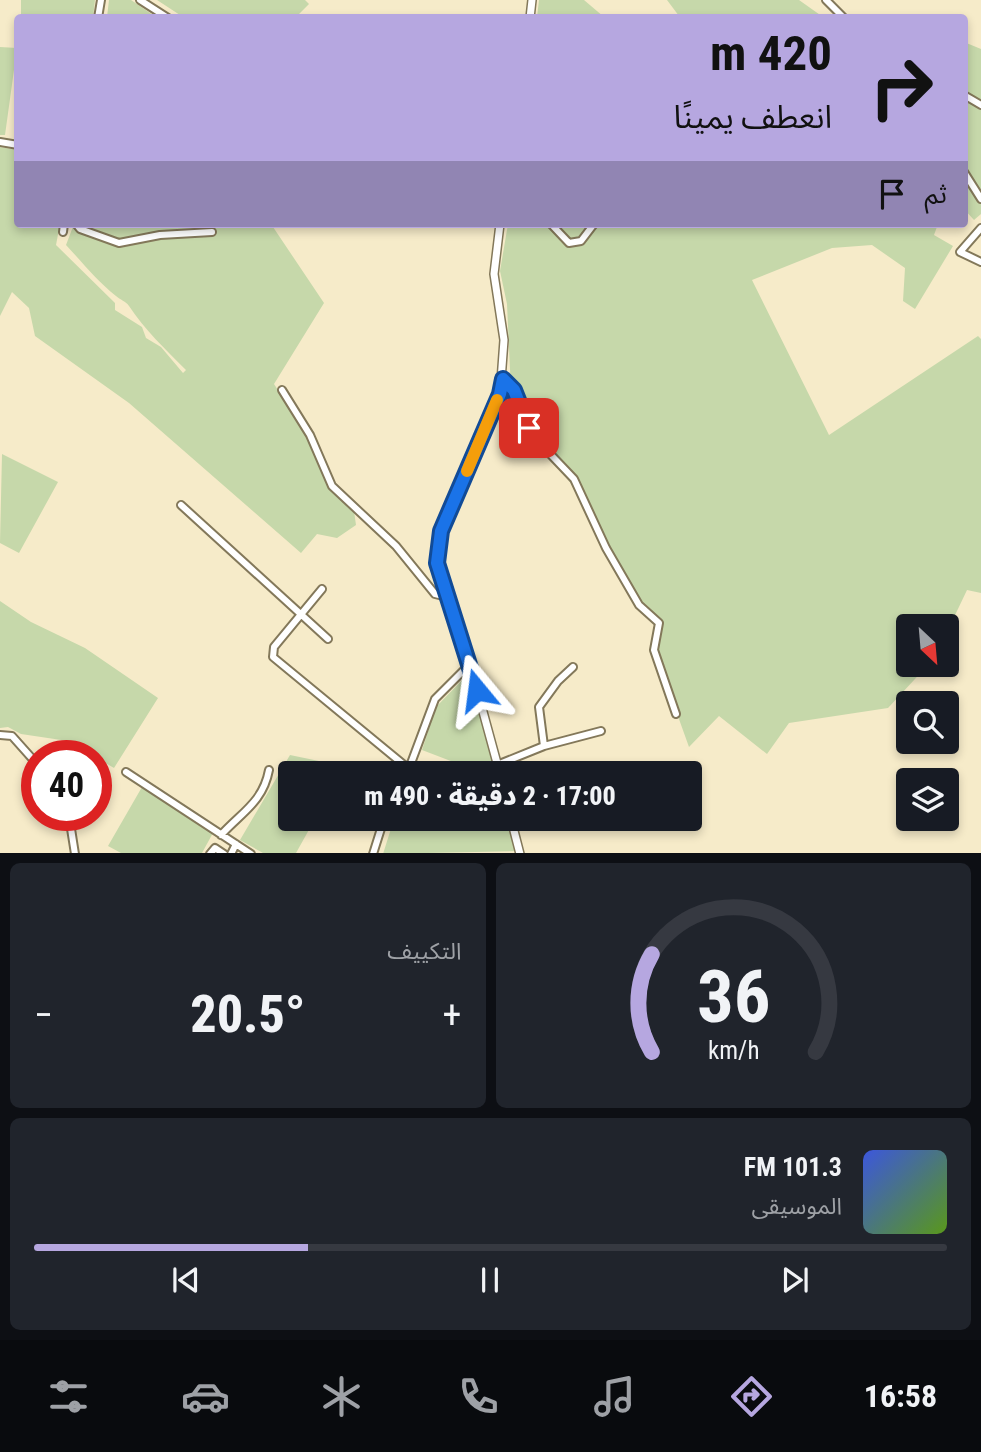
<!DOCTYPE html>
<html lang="ar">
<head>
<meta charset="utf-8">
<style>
	body { margin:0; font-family:"Roboto Condensed","Noto Sans Arabic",sans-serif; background:#20242c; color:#f1f3f6; direction:rtl; height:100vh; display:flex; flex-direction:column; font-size:26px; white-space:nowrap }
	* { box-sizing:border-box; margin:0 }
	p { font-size:23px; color:#9ea1a6 }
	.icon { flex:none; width:38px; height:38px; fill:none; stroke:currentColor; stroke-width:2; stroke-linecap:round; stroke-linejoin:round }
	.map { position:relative; height:853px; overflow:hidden; direction:ltr }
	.side { display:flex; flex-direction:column; gap:10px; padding:10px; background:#0d0f14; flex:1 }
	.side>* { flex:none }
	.top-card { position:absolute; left:14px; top:14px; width:954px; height:214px; border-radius:7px; box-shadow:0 4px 10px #0003; direction:rtl; background:#b6a7e0; color:#111; overflow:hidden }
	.needle { width:46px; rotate:154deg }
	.tools { position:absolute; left:896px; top:614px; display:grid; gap:14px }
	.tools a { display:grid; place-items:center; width:63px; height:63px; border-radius:7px; background:#171b24; box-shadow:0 4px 10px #0003; font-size:35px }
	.speed { position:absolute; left:21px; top:740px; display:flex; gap:14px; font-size:35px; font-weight:700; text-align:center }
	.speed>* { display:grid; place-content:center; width:91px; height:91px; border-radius:50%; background:#171b24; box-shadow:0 4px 10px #0003; line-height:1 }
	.speed .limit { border:10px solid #d22; background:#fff; color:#111 }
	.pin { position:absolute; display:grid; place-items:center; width:60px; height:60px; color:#fff; margin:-30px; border-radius:14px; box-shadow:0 4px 10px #0006 }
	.me { position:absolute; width:77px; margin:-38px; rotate:344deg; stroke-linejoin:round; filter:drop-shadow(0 0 5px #0008) }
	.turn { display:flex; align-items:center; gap:24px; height:147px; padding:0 21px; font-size:32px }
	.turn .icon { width:91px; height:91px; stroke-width:2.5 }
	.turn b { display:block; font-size:49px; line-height:60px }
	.then { display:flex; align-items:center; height:66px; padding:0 21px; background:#0003; gap:14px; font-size:26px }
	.big { font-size:52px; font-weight:800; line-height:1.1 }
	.side .widget { flex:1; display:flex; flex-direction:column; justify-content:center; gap:10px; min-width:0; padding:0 24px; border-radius:10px; background:#20242c }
	.side .dial { align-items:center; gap:0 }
	.dial svg { height:182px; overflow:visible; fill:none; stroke:#363941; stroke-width:7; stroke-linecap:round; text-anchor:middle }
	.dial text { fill:#f1f3f6; stroke:none }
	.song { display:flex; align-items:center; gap:21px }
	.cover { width:84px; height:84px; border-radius:10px; background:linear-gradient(135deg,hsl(230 70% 55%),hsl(90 70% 35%)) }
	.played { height:7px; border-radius:4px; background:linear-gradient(90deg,#b6a7e0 30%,#363941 30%) }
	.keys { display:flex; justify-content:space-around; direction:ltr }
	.heat { display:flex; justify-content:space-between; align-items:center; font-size:38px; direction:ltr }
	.side .tiles { flex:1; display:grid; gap:10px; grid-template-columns:1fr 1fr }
	.widget:last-child { grid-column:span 2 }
	.trip { position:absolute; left:278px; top:761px; width:424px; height:70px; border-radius:7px; background:#171b24; box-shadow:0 4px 10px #0003; font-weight:800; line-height:70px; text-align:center; direction:rtl }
	.tab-bar { display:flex; height:112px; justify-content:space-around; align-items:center; background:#090b0e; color:#9ea1a6 }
	.tab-bar .icon { width:49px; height:49px }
	.tab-bar .selected { color:#b6a7e0 }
	.tab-bar b { font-size:32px; color:#f1f3f6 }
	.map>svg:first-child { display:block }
	.green { fill:#c6d8aa }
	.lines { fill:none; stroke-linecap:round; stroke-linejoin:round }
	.minor-casing { stroke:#83785a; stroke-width:10 }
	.tertiary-casing { stroke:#83785a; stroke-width:10 }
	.minor { stroke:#fff; stroke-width:6 }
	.tertiary { stroke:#fff; stroke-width:7 }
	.route-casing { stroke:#114b97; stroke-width:18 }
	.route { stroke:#1a73e8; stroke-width:12 }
	.slow { stroke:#f59e0b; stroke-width:12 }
</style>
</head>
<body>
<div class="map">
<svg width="981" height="854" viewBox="0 0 981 854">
	<rect width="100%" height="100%" fill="#f6ebc9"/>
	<path class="green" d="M21 0H95L93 18 21 17Z
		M109 0H131L156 17H107Z
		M157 0H305L309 4 296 17H183Z
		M539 0H584L604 17H537Z
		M667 0H799L823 17H694L679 16Z
		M964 42 981 49V214L974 220 964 209Z
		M0 47 17 48 5 135H0Z
		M0 147 17 150 18 224H60L56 245 115 303V310L142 327 146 338 161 347 183 373 186 370C165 349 145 330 129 306 126 301 120 300 116 296 98 282 82 262 66 245L74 224H271L324 303 274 384 309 438 327 483 354 511 356 525 337 538 317 534 301 553 129 403 35 336 29 308 12 292 0 316Z
		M508 224H938L934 235 953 246 915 309 903 301 905 268 872 245 832 248 752 280 829 435 978 336 981 339V593L967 590 947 632V626H908V665H928L888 708 789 723 767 754 719 716 689 747 651 641 657 628 601 543 576 490 523 422 511 391 507 304 500 271Z
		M2 454 58 482 19 553 0 543Z
		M0 601 31 622 85 648 158 698 114 768 68 741 21 734 8 727 0 728Z
		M467 675 497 773H456V763L422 750 436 707Z
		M290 755 343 766 339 773 290 774V819H315L296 853H263L240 840Z
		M142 787 214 831 202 853H121L108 846Z
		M394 819H510L517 851 383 854Z"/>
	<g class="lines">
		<defs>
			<path id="minor" d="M140 0 168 18
				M826 0 844 18
				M98 18 101 0
				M964 95 981 105
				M0 142 18 145
				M964 172 981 199
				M76 224 80 229 119 243 160 235 212 232
				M551 224 569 243 581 241 594 224
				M981 228 960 252 981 262
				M63 232 64 224
				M503 379 514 390 534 437 574 479 606 548 639 605 659 623 654 650 676 714
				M282 390 310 435 332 486 396 546 435 594 447 597
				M181 505 328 639
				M322 589 274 647 273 657 409 769
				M0 735 12 736 37 764
				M544 746 539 707 558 681 573 667
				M497 765 544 746 601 731
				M126 772 251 854
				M407 774 435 699 470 664
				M69 816 75 854
				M221 835C242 812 263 802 269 770
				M210 854 215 848 224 854
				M231 854 236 844
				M373 854 384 819"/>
			<path id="tertiary" d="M530 18 532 0
				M500 774 470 664 437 563 441 531 500 394 504 340 494 274 500 224
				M511 819 520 854"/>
		</defs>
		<use href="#minor" class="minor-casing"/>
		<use href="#tertiary" class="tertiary-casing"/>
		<use href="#minor" class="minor"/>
		<use href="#tertiary" class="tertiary"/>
	</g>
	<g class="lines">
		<defs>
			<path id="route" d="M477 690 437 563 441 531 500 394 503 379 514 390 529 428"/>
		</defs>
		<use href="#route" class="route-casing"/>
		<use href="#route" class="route"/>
		<path class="slow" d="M467 471 497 400"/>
	</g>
</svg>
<div class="tools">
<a><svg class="needle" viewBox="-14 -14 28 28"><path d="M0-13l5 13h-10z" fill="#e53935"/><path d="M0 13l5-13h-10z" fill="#9ea1a6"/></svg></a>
<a><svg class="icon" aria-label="search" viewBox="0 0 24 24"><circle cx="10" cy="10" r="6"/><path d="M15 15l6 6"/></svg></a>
<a><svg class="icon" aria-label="layers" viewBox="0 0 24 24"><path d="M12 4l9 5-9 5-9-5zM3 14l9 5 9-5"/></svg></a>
</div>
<div class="speed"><div class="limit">40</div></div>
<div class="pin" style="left:529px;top:428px;background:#d93025"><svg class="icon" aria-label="arrive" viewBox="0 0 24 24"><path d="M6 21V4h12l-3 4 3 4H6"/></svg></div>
<svg class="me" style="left:477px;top:690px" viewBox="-20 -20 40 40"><path d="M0-17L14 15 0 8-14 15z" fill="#1a73e8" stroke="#fff" stroke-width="4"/></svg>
<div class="trip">17:00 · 2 دقيقة · 490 m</div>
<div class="top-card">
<div class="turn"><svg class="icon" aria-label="right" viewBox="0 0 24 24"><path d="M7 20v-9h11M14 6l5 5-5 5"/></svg><div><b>420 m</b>انعطف يمينًا</div></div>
<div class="then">ثم<svg class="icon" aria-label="arrive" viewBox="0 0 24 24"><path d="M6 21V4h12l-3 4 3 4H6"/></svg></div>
</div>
</div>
<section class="side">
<div class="tiles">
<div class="widget dial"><svg viewBox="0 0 100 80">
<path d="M14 69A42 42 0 1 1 86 69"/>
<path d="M14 69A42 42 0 0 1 14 26" stroke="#b6a7e0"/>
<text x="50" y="56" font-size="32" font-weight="700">36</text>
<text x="50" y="72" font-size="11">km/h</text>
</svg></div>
<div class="widget"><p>التكييف</p>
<div class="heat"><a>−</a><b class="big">20.5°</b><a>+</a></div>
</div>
<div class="widget">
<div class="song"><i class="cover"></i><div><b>101.3 FM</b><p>الموسيقى</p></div></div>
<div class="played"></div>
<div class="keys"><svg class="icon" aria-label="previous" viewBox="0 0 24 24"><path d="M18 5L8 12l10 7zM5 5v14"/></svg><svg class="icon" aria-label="pause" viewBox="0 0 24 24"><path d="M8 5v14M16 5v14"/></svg><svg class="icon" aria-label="next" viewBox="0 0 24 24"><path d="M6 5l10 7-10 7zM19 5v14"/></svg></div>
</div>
</div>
</section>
<nav class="tab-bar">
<b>16:58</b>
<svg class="icon selected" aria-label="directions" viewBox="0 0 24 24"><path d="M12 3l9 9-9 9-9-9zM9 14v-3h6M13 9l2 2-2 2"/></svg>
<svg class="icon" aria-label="music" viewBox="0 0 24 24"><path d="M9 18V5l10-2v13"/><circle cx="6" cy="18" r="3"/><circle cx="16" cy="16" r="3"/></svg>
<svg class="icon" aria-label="phone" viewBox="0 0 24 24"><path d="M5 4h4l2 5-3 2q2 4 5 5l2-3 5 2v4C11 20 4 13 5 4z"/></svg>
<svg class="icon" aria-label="climate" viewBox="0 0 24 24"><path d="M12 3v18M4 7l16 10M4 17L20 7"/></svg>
<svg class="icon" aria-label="car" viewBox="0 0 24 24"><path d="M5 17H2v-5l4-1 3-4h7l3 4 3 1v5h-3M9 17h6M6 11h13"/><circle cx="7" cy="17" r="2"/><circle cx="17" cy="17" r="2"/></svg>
<svg class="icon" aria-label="filters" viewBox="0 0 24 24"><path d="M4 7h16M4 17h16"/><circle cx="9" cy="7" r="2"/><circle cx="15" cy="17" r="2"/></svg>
</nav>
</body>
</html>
